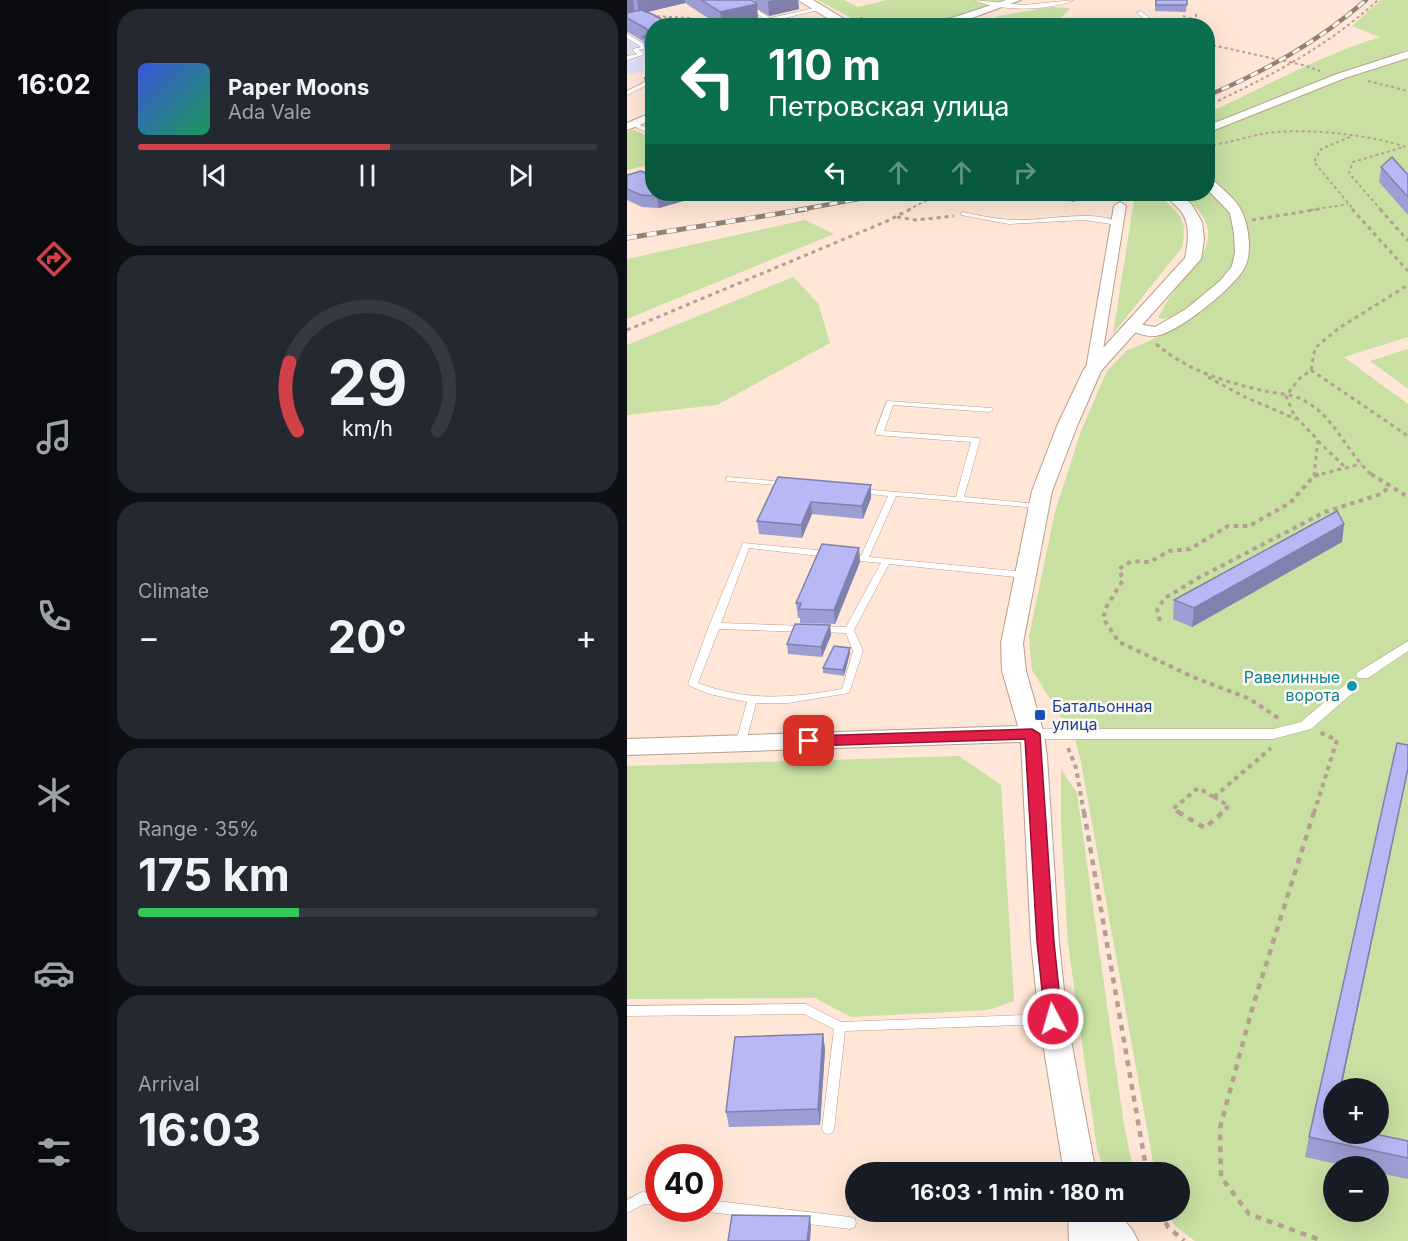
<!DOCTYPE html>
<html lang="en">
<head>
<meta charset="utf-8">
<style>
	body { margin:0; font-family:Inter,sans-serif; background:#242831; color:#f1f3f6; height:100vh; display:flex; flex-direction:column; font-size:22px; white-space:nowrap }
	* { box-sizing:border-box; margin:0 }
	p { font-size:20px; color:#9ea1a6 }
	.icon { flex:none; width:33px; height:33px; fill:none; stroke:currentColor; stroke-width:2; stroke-linecap:round; stroke-linejoin:round }
	.map { position:relative; flex:1; overflow:hidden }
	.sheet { display:flex; flex-direction:column; gap:9px; padding:9px; background:#0d0f14; width:519px }
	.sheet>* { flex:none }
	.hud { position:absolute; left:18px; top:18px; width:570px; height:183px; border-radius:24px; box-shadow:0 6px 24px #0002; background:#0b6e4f; color:#fff; overflow:hidden }
	.fabs { position:absolute; left:696px; top:1078px; display:grid; gap:12px }
	.fabs a { display:grid; place-items:center; width:66px; height:66px; border-radius:50%; background:#171b24; box-shadow:0 6px 24px #0002; font-size:30px }
	.speed { position:absolute; left:18px; top:1144px; display:flex; gap:12px; font-size:30px; font-weight:700; text-align:center }
	.speed>* { display:grid; place-content:center; width:78px; height:78px; border-radius:50%; background:#171b24; box-shadow:0 6px 24px #0002; line-height:1 }
	.speed .limit { border:9px solid #d22; background:#fff; color:#111 }
	.pin { position:absolute; display:grid; place-items:center; width:51px; height:51px; color:#fff; margin:-26px; border-radius:12px; box-shadow:0 3px 9px #0006 }
	.me { position:absolute; width:66px; margin:-33px; rotate:354deg; stroke-linejoin:round; filter:drop-shadow(0 0 4px #0008) }
	.turn { display:flex; align-items:center; gap:21px; height:126px; padding:0 24px; font-size:27px }
	.turn .icon { width:78px; height:78px; stroke-width:2.5 }
	.turn b { display:block; font-size:42px; line-height:51px }
	.lanes { display:flex; align-items:center; height:57px; padding:0 24px; background:#0003; justify-content:center; gap:30px; direction:ltr }
	.lanes .off { opacity:.35 }
	.big { font-size:45px; font-weight:700; line-height:1.1 }
	.sheet .card { flex:1; display:flex; flex-direction:column; justify-content:center; gap:9px; min-width:0; padding:0 21px; border-radius:24px; background:#242831 }
	.sheet .dial { align-items:center; gap:0 }
	.dial svg { height:156px; overflow:visible; fill:none; stroke:#363941; stroke-width:7; stroke-linecap:round; text-anchor:middle }
	.dial text { fill:#f1f3f6; stroke:none }
	.song { display:flex; align-items:center; gap:18px }
	.cover { width:72px; height:72px; border-radius:9px; background:linear-gradient(135deg,hsl(230 70% 55%),hsl(150 70% 35%)) }
	.played { height:6px; border-radius:3px; background:linear-gradient(90deg,#d14248 55%,#363941 55%) }
	.keys { display:flex; justify-content:space-around; direction:ltr }
	.heat { display:flex; justify-content:space-between; align-items:center; font-size:33px; direction:ltr }
	.charge { height:9px; border-radius:4px; background:linear-gradient(90deg,#34c759 35%,#363941 0) }
	.trip { position:absolute; left:218px; top:1162px; width:345px; height:60px; border-radius:30px; background:#171b24; box-shadow:0 6px 24px #0002; font-weight:700; line-height:60px; text-align:center }
	main { display:flex; flex:1; min-height:0 }
	.tabs { display:flex; flex-direction:column; width:108px; justify-content:space-around; align-items:center; background:#090b0e; color:#9ea1a6 }
	.tabs .icon { width:42px; height:42px }
	.tabs .current { color:#d14248 }
	.tabs b { font-size:27px; color:#f1f3f6 }
	.map>svg:first-child { display:block }
	.education { fill:#e2dff5 }
	.green { fill:#c8e0a2; fill-rule:evenodd }
	.lines { fill:none; stroke-linecap:round; stroke-linejoin:round }
	.service-casing { stroke:#bb9e8a; stroke-width:1 }
	.pedestrian-casing { stroke:#bb9e8a; stroke-width:1 }
	.minor-casing { stroke:#bb9e8a; stroke-width:2 }
	.tertiary-casing { stroke:#bb9e8a; stroke-width:2 }
	.path-far3 { stroke:#b4a093; stroke-width:2; stroke-dasharray:3 3; stroke-linecap:butt }
	.path-far2 { stroke:#b4a093; stroke-width:3; stroke-dasharray:4 4; stroke-linecap:butt }
	.path-far1 { stroke:#b4a093; stroke-width:4; stroke-dasharray:4.5 4.5; stroke-linecap:butt }
	.path { stroke:#b4a093; stroke-width:4.5; stroke-dasharray:6 6; stroke-linecap:butt }
	.service { fill:#fff; fill-rule:evenodd }
	.pedestrian { fill:#fff; fill-rule:evenodd }
	.minor { fill:#fff; fill-rule:evenodd }
	.tertiary { fill:#fff; fill-rule:evenodd }
	.rail-far1-casing { stroke:#928175; stroke-width:4.5 }
	.rail-casing { stroke:#928175; stroke-width:5 }
	.rail-far1 { stroke:#fef8f3; stroke-width:3; stroke-dasharray:8; stroke-linecap:butt }
	.rail { stroke:#fef8f3; stroke-width:4; stroke-dasharray:10; stroke-linecap:butt }
	.wall { fill:#9d9ed3 }
	.shaded-wall { fill:#8081ac }
	.building { fill:#b7b8f5; stroke:#8081ac; stroke-width:1.5 }
	.route { fill:#e11d48; stroke:#92132f; stroke-width:1.5 }
	.culture-dot { fill:#0f9aa8; stroke:#fef8f3; stroke-width:2 }
	.transit-dot { fill:#1a4fb4; stroke:#fef8f3; stroke-width:2 }
	.labels { text-anchor:middle; dominant-baseline:central; stroke-width:5; stroke-linejoin:round; paint-order:stroke }
	.culture-label { font-size:16px; fill:#0d838f; stroke:#fef8f3; text-anchor:end }
	.transit-label { font-size:16px; fill:#164399; stroke:#fef8f3; text-anchor:start }
</style>
</head>
<body>
<main>
<nav class="tabs">
<b>16:02</b>
<svg class="icon current" aria-label="directions" viewBox="0 0 24 24"><path d="M12 3l9 9-9 9-9-9zM9 14v-3h6M13 9l2 2-2 2"/></svg>
<svg class="icon" aria-label="music" viewBox="0 0 24 24"><path d="M9 18V5l10-2v13"/><circle cx="6" cy="18" r="3"/><circle cx="16" cy="16" r="3"/></svg>
<svg class="icon" aria-label="phone" viewBox="0 0 24 24"><path d="M5 4h4l2 5-3 2q2 4 5 5l2-3 5 2v4C11 20 4 13 5 4z"/></svg>
<svg class="icon" aria-label="climate" viewBox="0 0 24 24"><path d="M12 3v18M4 7l16 10M4 17L20 7"/></svg>
<svg class="icon" aria-label="car" viewBox="0 0 24 24"><path d="M5 17H2v-5l4-1 3-4h7l3 4 3 1v5h-3M9 17h6M6 11h13"/><circle cx="7" cy="17" r="2"/><circle cx="17" cy="17" r="2"/></svg>
<svg class="icon" aria-label="filters" viewBox="0 0 24 24"><path d="M4 7h16M4 17h16"/><circle cx="9" cy="7" r="2"/><circle cx="15" cy="17" r="2"/></svg>
</nav>
<section class="sheet">
<div class="card">
<div class="song"><i class="cover"></i><div><b>Paper Moons</b><p>Ada Vale</p></div></div>
<div class="played"></div>
<div class="keys"><svg class="icon" aria-label="previous" viewBox="0 0 24 24"><path d="M18 5L8 12l10 7zM5 5v14"/></svg><svg class="icon" aria-label="pause" viewBox="0 0 24 24"><path d="M8 5v14M16 5v14"/></svg><svg class="icon" aria-label="next" viewBox="0 0 24 24"><path d="M6 5l10 7-10 7zM19 5v14"/></svg></div>
</div>
<div class="card dial"><svg viewBox="0 0 100 80">
<path d="M14 69A42 42 0 1 1 86 69"/>
<path d="M14 69A42 42 0 0 1 10 34" stroke="#d14248"/>
<text x="50" y="56" font-size="32" font-weight="700">29</text>
<text x="50" y="72" font-size="11">km/h</text>
</svg></div>
<div class="card"><p>Climate</p>
<div class="heat"><a>−</a><b class="big">20°</b><a>+</a></div>
</div>
<div class="card"><p>Range · 35%</p><b class="big">175 km</b><div class="charge"></div></div>
<div class="card"><p>Arrival</p><b class="big">16:03</b></div>
</section>
<div class="map">
<svg width="781" height="1241" viewBox="0 0 781 1241">
	<rect width="100%" height="100%" fill="#ffe6d6"/>
	<path class="education" d="M11 17 60 18 74 25 26 26 25 69 0 75V20Z"/>
	<path class="green" d="M191 0H217L231 7 260 0H382L322 19 261 26 235 24Z
		M754 0H781V49L581 128V113C638 87 692 56 753 37L725 26Z
		M424 7 443 8C426 32 395 26 369 25L366 20 371 16Z
		M781 57V337L717 357 781 404V1241H568L547 1225 540 1212H552V1173H528L454 762 448 739 405 670 402 636 428 512 454 431 480 371 499 351 536 335 572 312 600 288 620 235 589 185 581 177V132L718 77ZM706 1089H752V1134H706ZM706 1167H752V1212H706Z
		M6 130 25 137V164L0 170V132Z
		M581 185C590 195 600 205 606 218 613 231 609 264 600 276 593 285 581 292 572 300 560 309 547 322 531 318 536 309 540 300 546 293 574 255 604 236 556 194H580Z
		M508 194H532L553 216 557 226 556 246 486 334Z
		M178 220 207 234 0 319V259Z
		M166 277 191 303 203 343 90 405 0 415V345Z
		M781 349V389L743 361Z
		M332 756 374 785 387 1001 361 1010 224 1017 188 998 0 999V766Z
		M434 769 450 793 497 1125 507 1173H478L470 1149 441 944 434 825Z"/>
	<g class="lines">
		<defs>
			<path id="service" d="M347 0 397 5 447 0C422 11 372 12 347 0Z
				M120 5H124L143 18 192 7 195 9 146 21 149 23 146 25 120 7Z
				M513 11 515 12 533 26H527L511 14 510 13Z
				M545 23 547 24 548 26H542Z
				M0 34 21 46V48L12 50 16 53V55L0 60V56L10 54 6 51V49L14 47 0 38Z
				M26 78V82L0 95V91Z
				M6 122 26 131V135L4 125 3 124Z
				M26 169V173L16 176 26 182V187L8 175Z
				M336 212C354 216 373 220 392 220 422 220 468 209 494 223L491 225 456 220 382 224 334 215V213Z
				M260 401 365 408 366 410 362 412 266 405 257 431 352 438 353 440 337 497 411 504 415 506 411 508 269 496 242 557 398 572 402 575 398 578 262 564 227 630 236 651 222 693 161 703H129L119 742 117 744H111L109 742 120 702 82 694 63 686 61 684 82 626 116 543 201 551 205 554 201 557 122 548 94 623 178 626 183 629 178 632 92 629 71 683C121 702 164 698 215 689L226 651 219 633 191 632 186 629 191 626 219 627 254 563 221 560 217 557 221 554 234 556 261 496 234 493 230 491 234 489 329 497 344 442 249 435 248 433Z
				M100 477 160 482 164 484 160 486 103 481H100L99 479Z
				M179 1004 214 1022 424 1014 428 1016 430 1019 428 1022 424 1024 218 1031 207 1129 205 1133 201 1134 197 1133 195 1129 207 1029 177 1014 0 1016V1006Z
				M15 1192 32 1194V1205L17 1204 0 1213V1200Z
				M82 1200 223 1217 228 1219 229 1223 228 1227 223 1229 82 1212 77 1209H82Z"/>
			<path id="pedestrian" d="M781 641V651L741 678H731L729 675 731 672Z
				M725 681 732 686 730 689 684 729 646 739H405L398 734 405 729H646L674 722 720 683Z"/>
			<path id="minor" d="M379 0H394L334 22 317 26H292L328 17Z
				M781 51V58L718 78 580 133V126L710 74Z
				M26 112V120L0 130V123Z
				M580 177 584 178C594 188 610 200 615 212 622 227 625 253 618 267 608 287 550 334 528 336 519 337 509 332 501 330L499 327 506 323 528 327 559 309 593 281 605 266 608 252 607 233 603 213 580 189Z
				M493 202 499 206 473 369 466 373 459 369 487 206Z"/>
			<path id="tertiary" d="M171 0H186L229 26H213Z
				M537 194H554L565 205 575 222 577 239 574 259 474 371 450 426 425 491 396 643 399 671 417 734 420 757 432 942 440 1019 469 1173H437L412 1019 404 942 394 742 0 755V739L391 726 375 671 374 643 405 491 430 426 457 369 558 258C561 243 564 225 554 211 549 205 542 200 537 194Z
				M441 1212H491L506 1231 511 1241H442Z"/>
		</defs>
		<use href="#service" class="service-casing"/>
		<use href="#pedestrian" class="pedestrian-casing"/>
		<use href="#minor" class="minor-casing"/>
		<use href="#tertiary" class="tertiary-casing"/>
		<path class="path-far3" d="M569 14V22L574 26
			M24 16 64 18 78 26
			M556 16 569 20
			M233 18 285 24
			M364 23 441 19 495 26
			M580 44 676 65 693 71
			M741 81 781 91
			M580 106C642 77 700 47 751 0
			M723 137 694 149 687 162 727 210
			M580 145C599 144 616 138 634 134 673 127 744 134 781 148
			M281 210 304 198 331 194
			M684 210 721 204
			M754 210 722 173 726 162 777 147"/>
		<path class="path-far2" d="M725 209 781 271
			M753 209 781 241
			M270 217 289 220 327 216
			M625 220 693 209
			M0 330 258 222 284 209
			M529 344C561 371 598 382 638 391 651 394 667 394 678 401 709 418 720 454 746 476
			M684 370 781 436
			M581 377 616 396 669 419
			M691 441 718 467
			M687 476 691 440 667 415 659 396 672 379 684 370 688 348 712 328 781 285
			M687 476 734 464"/>
		<path class="path-far1" d="M744 474 781 497
			M533 621 530 610 538 598 573 577 698 512 754 494 761 488
			M651 718 623 699 566 677 492 642 476 618 480 606 496 580 492 569 505 561 523 562 542 551 563 549 601 526H622L663 503 687 476 693 474
			M441 748 449 768 457 813
			M587 797 602 806 594 813
			M587 797 644 748
			M553 813 546 809 571 788 587 797
			M687 813 710 740 692 732"/>
		<path class="path" d="M457 812 520 1173
			M551 812 578 828 596 812
			M687 812 625 1009 593 1128 594 1177 622 1214 696 1241
			M533 1212 541 1227 557 1241"/>
		<use href="#service" class="service"/>
		<use href="#pedestrian" class="pedestrian"/>
		<use href="#minor" class="minor"/>
		<use href="#tertiary" class="tertiary"/>
		<defs>
			<path id="rail-far1" d="M580 96C638 71 691 42 739 0
				M171 210 259 194"/>
			<path id="rail" d="M0 238 180 209"/>
		</defs>
		<use href="#rail-far1" class="rail-far1-casing"/>
		<use href="#rail" class="rail-casing"/>
		<use href="#rail-far1" class="rail-far1"/>
		<use href="#rail" class="rail"/>
	</g>
	<path class="wall" d="M0 0H124L127 2V0H171L172 9 142 16 130 9 131 19 102 26H93L58 3 20 12 26 26V56L18 52 16 41 1 32 0 33Z
		M528 0H560L559 12 528 11Z
		M26 76V96L20 94 17 78Z
		M754 167 781 175V215L752 182Z
		M0 175 25 177 67 198 32 208 15 207 0 200Z
		M424 194H462L446 202Z
		M151 477 244 498 236 519 185 514 175 538 132 534 130 521Z
		M717 524 715 542 565 627 546 619 547 600Z
		M232 548 233 562 208 624 173 623V618H171L169 603Z
		M203 625 204 635 195 657 161 654 160 644Z
		M223 648V653L217 676 196 673V668Z
		M781 745V771L714 1089H706V1125L781 1141V1179L752 1173V1167H724L678 1157 682 1137Z
		M196 1034 198 1050 193 1125 102 1127 99 1112Z"/>
	<path class="shaded-wall" d="M0 0H6L8 19 0 18Z
		M10 0H58V3L12 14Z
		M147 0H171L172 9 142 16 141 1Z
		M130 4 131 19 102 26H95L93 12Z
		M38 194H67V198L32 208 30 196Z
		M446 194H462L446 202Z
		M244 485V498L236 519 235 506Z
		M184 502 185 514 175 538 174 525Z
		M717 524 715 542 565 627 567 608Z
		M232 548 233 562 208 624 207 610Z
		M203 625 204 635 195 657 194 647Z
		M223 648V653L217 676 216 670Z
		M781 768 714 1089H713Z
		M196 1034 198 1050 193 1125 191 1109Z
		M183 1216 184 1227 183 1241H180Z"/>
	<path class="building" d="M74 0H124L130 4 93 12Z
		M529 0H560V5H529Z
		M14 10 25 14 47 26H26V42L16 37 21 34 20 29 0 18V13Z
		M134 22 140 26H123Z
		M26 76V80L17 78Z
		M765 157 781 175V197L754 167Z
		M14 171 25 177 26 176V194H38L30 196 14 195 0 189V175Z
		M151 477 244 485 235 506 184 502 174 525 130 521Z
		M710 511 717 524 567 608 547 600Z
		M195 544 232 548 207 610 172 609 174 603H169Z
		M168 624 203 625 194 647 160 644Z
		M207 646 223 648 216 670 196 668Z
		M770 743 781 745V768L713 1089H706V1119L705 1125H706V1134H748L781 1141V1158L682 1137Z
		M196 1034 191 1109 99 1112 108 1037Z
		M105 1215 183 1216 180 1241H101Z"/>
	<path class="route" d="M405 729 413 734 427 942 435 1019 433 1024 426 1026 420 1024 418 1019 410 942 398 739 182 746 174 741 182 736Z"/>
	<circle class="culture-dot" cx="725" cy="686" r="6"/>
	<rect class="transit-dot" x="407" y="709" width="12" height="12" rx="3"/>
	<g class="labels">
		<g class="culture-label">
			<text x="713" y="677">Равелинные<tspan x="713" dy="18">ворота</tspan></text>
		</g>
		<g class="transit-label">
			<text x="425" y="706">Батальонная<tspan x="425" dy="18">улица</tspan></text>
		</g>
	</g>
</svg>
<div class="fabs">
<a>+</a>
<a>−</a>
</div>
<div class="speed"><div class="limit">40</div></div>
<div class="pin" style="left:182px;top:741px;background:#d93025"><svg class="icon" aria-label="arrive" viewBox="0 0 24 24"><path d="M6 21V4h12l-3 4 3 4H6"/></svg></div>
<svg class="me" style="left:426px;top:1019px" viewBox="-20 -20 40 40"><circle r="17" fill="#e11d48" stroke="#fff" stroke-width="3"/><path d="M0-11L8 9 0 5-8 9z" fill="#fff"/></svg>
<div class="trip">16:03 · 1 min · 180 m</div>
<div class="hud">
<div class="turn"><svg class="icon" aria-label="left" viewBox="0 0 24 24"><path d="M17 20v-9H6M10 6l-5 5 5 5"/></svg><div><b>110 m</b>Петровская улица</div></div>
<div class="lanes"><svg class="icon" aria-label="left" viewBox="0 0 24 24"><path d="M17 20v-9H6M10 6l-5 5 5 5"/></svg><svg class="icon off" aria-label="ahead" viewBox="0 0 24 24"><path d="M12 20V5M6 11l6-6 6 6"/></svg><svg class="icon off" aria-label="ahead" viewBox="0 0 24 24"><path d="M12 20V5M6 11l6-6 6 6"/></svg><svg class="icon off" aria-label="right" viewBox="0 0 24 24"><path d="M7 20v-9h11M14 6l5 5-5 5"/></svg></div>
</div>
</div>
</main>
</body>
</html>
